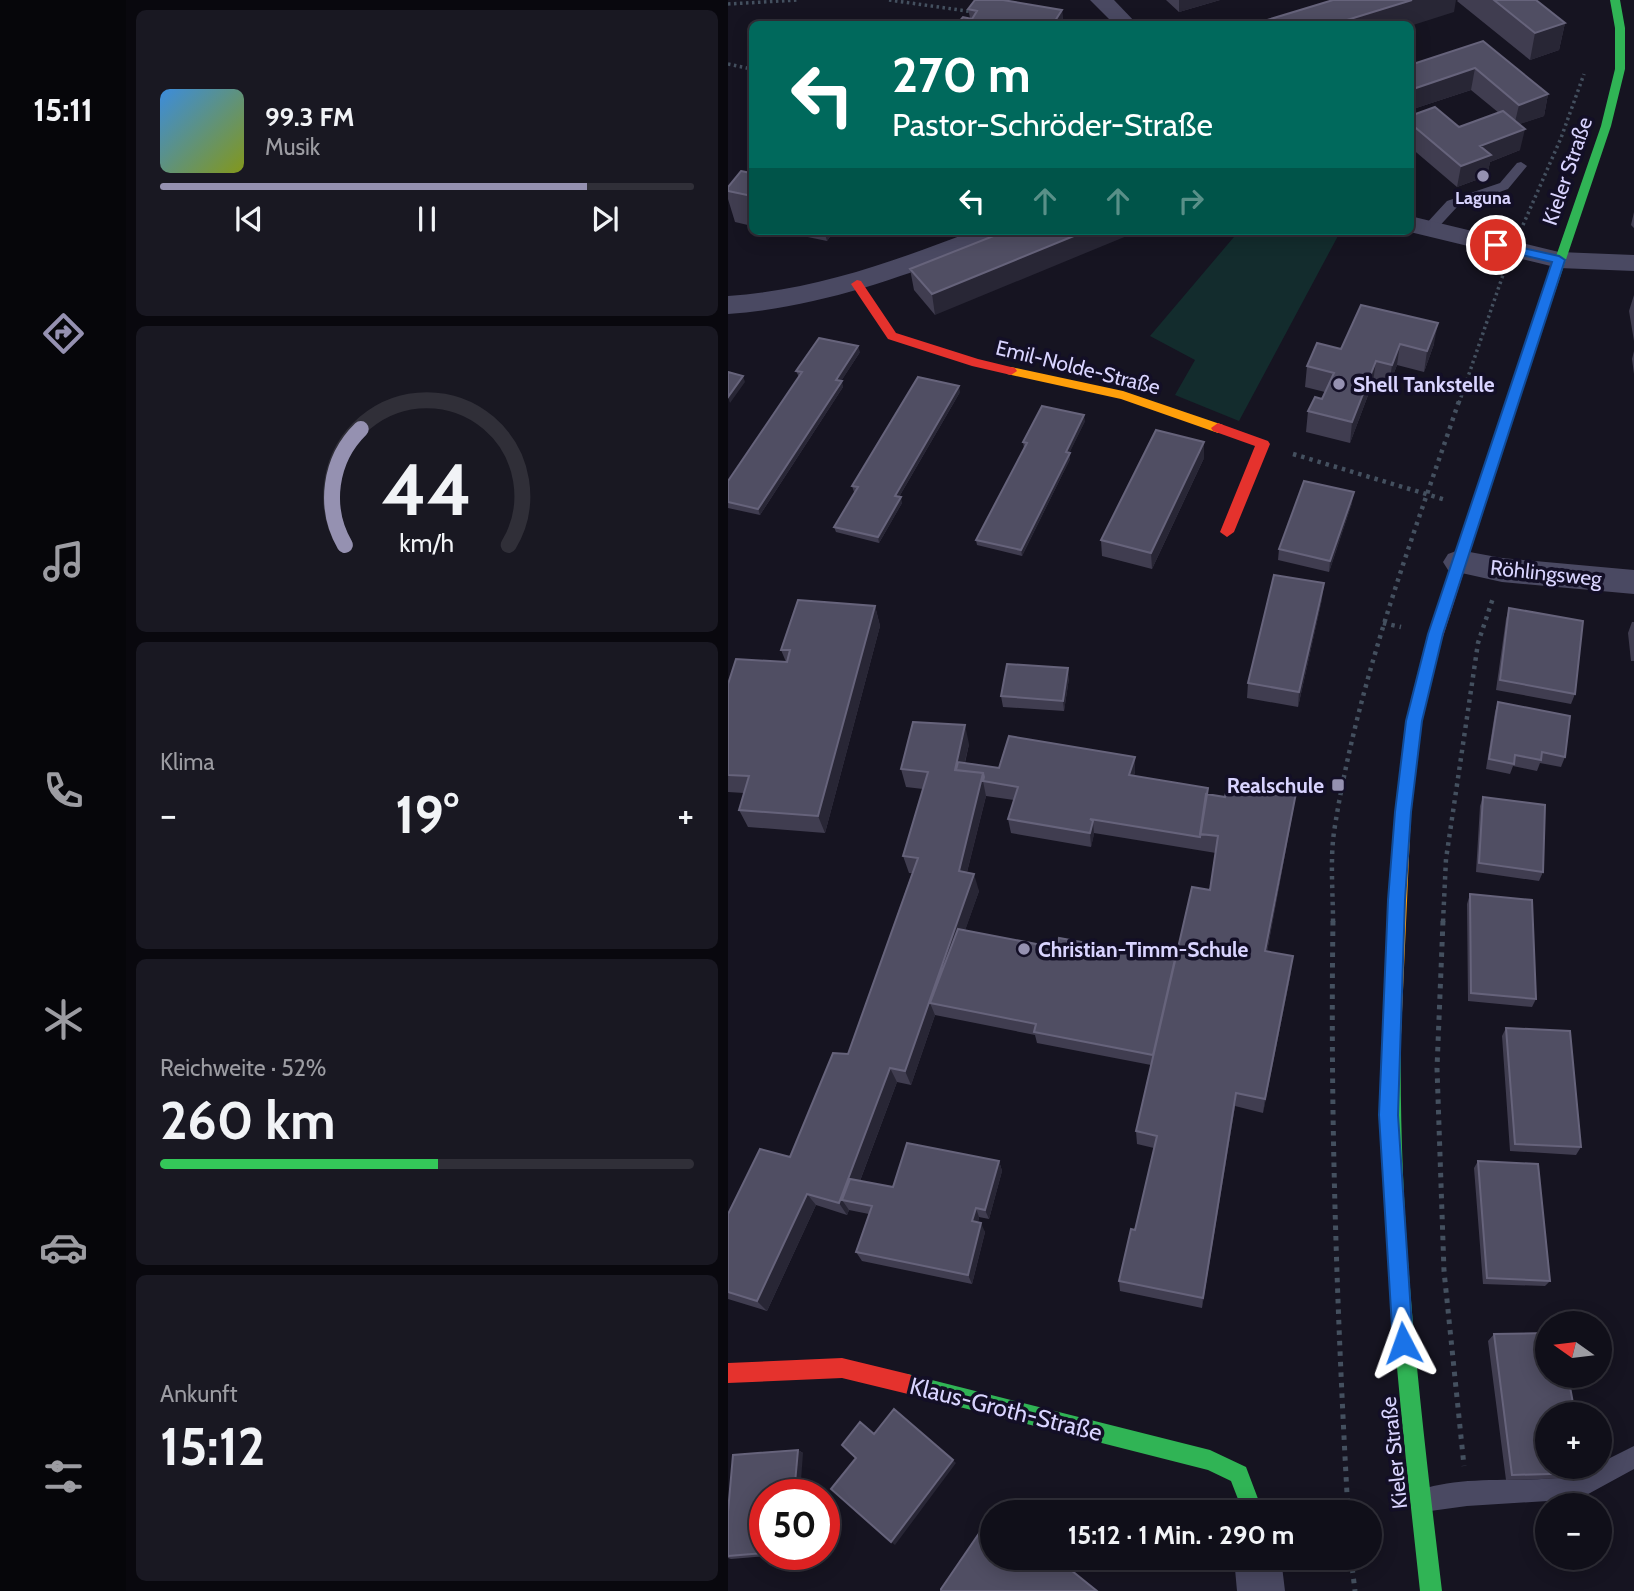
<!DOCTYPE html>
<html lang="de">
<head>
<meta charset="utf-8">
<style>
	body { margin:0; font-family:Cabin,sans-serif; background:#191822; color:#f1f3f6; height:100vh; display:flex; flex-direction:column; font-size:26px; white-space:nowrap }
	* { box-sizing:border-box; margin:0 }
	p { font-size:23px; color:#9c9ca2 }
	.icon { flex:none; width:38px; height:38px; fill:none; stroke:currentColor; stroke-width:2; stroke-linecap:round; stroke-linejoin:round }
	.map { position:relative; flex:1; overflow:hidden }
	.sheet { display:flex; flex-direction:column; gap:10px; padding:10px; background:#09080e; width:602px }
	.sheet>* { flex:none }
	.hud { position:absolute; left:21px; top:21px; width:665px; height:214px; border-radius:10px; box-shadow:0 4px 18px #0003,0 0 0 2px #302f38; background:#00695c; color:#fff; overflow:hidden }
	.needle { width:46px; rotate:284deg }
	.buttons { position:absolute; left:807px; top:1311px; display:grid; gap:14px }
	.buttons a { display:grid; place-items:center; width:77px; height:77px; border-radius:50%; background:#100f19; box-shadow:0 4px 18px #0003,0 0 0 2px #302f38; font-size:35px }
	.speed { position:absolute; left:21px; top:1479px; display:flex; gap:14px; font-size:35px; font-weight:700; text-align:center }
	.speed>* { display:grid; place-content:center; width:91px; height:91px; border-radius:50%; background:#100f19; box-shadow:0 4px 18px #0003,0 0 0 2px #302f38; line-height:1 }
	.speed .limit { border:10px solid #d22; background:#fff; color:#111 }
	.pin { position:absolute; display:grid; place-items:center; width:60px; height:60px; color:#fff; margin:-30px; border:4px solid #fff; border-radius:50%; box-shadow:0 2px 7px #0007 }
	.me { position:absolute; width:77px; margin:-38px; rotate:356deg; stroke-linejoin:round; filter:drop-shadow(0 0 5px #0008) }
	.turn { display:flex; align-items:center; gap:24px; height:147px; padding:0 28px; font-size:32px }
	.turn .icon { width:91px; height:91px; stroke-width:2.5 }
	.turn b { display:block; font-size:49px; line-height:60px }
	.lanes { display:flex; align-items:center; height:66px; padding:0 28px; background:#0003; justify-content:center; gap:35px; direction:ltr }
	.lanes .off { opacity:.35 }
	.big { font-size:52px; font-weight:800; line-height:1.1 }
	.sheet .widget { flex:1; display:flex; flex-direction:column; justify-content:center; gap:10px; min-width:0; padding:0 24px; border-radius:10px; background:#191822 }
	.sheet .dial { align-items:center; gap:0 }
	.dial svg { height:182px; overflow:visible; fill:none; stroke:#302f38; stroke-width:7; stroke-linecap:round; text-anchor:middle }
	.dial text { fill:#f1f3f6; stroke:none }
	.song { display:flex; align-items:center; gap:21px }
	.cover { width:84px; height:84px; border-radius:10px; background:linear-gradient(135deg,hsl(210 70% 55%),hsl(70 70% 35%)) }
	.played { height:7px; border-radius:4px; background:linear-gradient(90deg,#9591b1 80%,#302f38 80%) }
	.keys { display:flex; justify-content:space-around; direction:ltr }
	.heat { display:flex; justify-content:space-between; align-items:center; font-size:38px; direction:ltr }
	.charge { height:10px; border-radius:5px; background:linear-gradient(90deg,#34c759 52%,#302f38 0) }
	.trip { position:absolute; left:252px; top:1500px; width:402px; height:70px; border-radius:35px; background:#100f19; box-shadow:0 4px 18px #0003,0 0 0 2px #302f38; font-weight:800; line-height:70px; text-align:center }
	main { display:flex; flex:1; min-height:0 }
	.menu { display:flex; flex-direction:column; width:126px; justify-content:space-around; align-items:center; background:#06060a; color:#9c9ca2 }
	.menu .icon { width:49px; height:49px }
	.menu .active { color:#9591b1 }
	.menu b { font-size:32px; color:#f1f3f6 }
	.map>svg:first-child { display:block }
	.green { fill:#132c2d }
	.lines { fill:none; stroke-linecap:round; stroke-linejoin:round }
	.path-far2 { stroke:#44505f; stroke-width:3.5; stroke-dasharray:2.5 3.5; stroke-linecap:butt }
	.path-far1 { stroke:#44505f; stroke-width:4.5; stroke-dasharray:3.5 5; stroke-linecap:butt }
	.path { stroke:#44505f; stroke-width:5; stroke-dasharray:4.5 6; stroke-linecap:butt }
	.lane { fill:#4a4962; fill-rule:evenodd }
	.street { fill:#4a4962; fill-rule:evenodd }
	.fast { fill:#30b455; fill-rule:evenodd }
	.slow { fill:#ff9f0a; fill-rule:evenodd }
	.jam { fill:#e5322d; fill-rule:evenodd }
	.wall { fill:#403d50; fill-rule:evenodd }
	.shaded-wall { fill:#282635 }
	.building { fill:#504e63; stroke:#66637b; stroke-width:2 }
	.route { fill:#1a73e8; stroke:#114b97; stroke-width:2 }
	.poi-dot { fill:#9591b1; stroke:#130f26; stroke-width:2.5 }
	.labels { text-anchor:middle; dominant-baseline:central; stroke-width:7; stroke-linejoin:round; paint-order:stroke }
	.far-poi-label { font-size:18px; font-weight:bold; fill:#d9d4ff; stroke:#130f26 }
	.street-label { font-size:21px; fill:#d9d4ff; stroke:#130f26 }
	.poi-label { font-size:21px; font-weight:bold; fill:#d9d4ff; stroke:#130f26; text-anchor:start }
	.near-street-label { font-size:24px; fill:#d9d4ff; stroke:#130f26 }
</style>
</head>
<body>
<main>
<nav class="menu">
<b>15:11</b>
<svg class="icon active" aria-label="directions" viewBox="0 0 24 24"><path d="M12 3l9 9-9 9-9-9zM9 14v-3h6M13 9l2 2-2 2"/></svg>
<svg class="icon" aria-label="music" viewBox="0 0 24 24"><path d="M9 18V5l10-2v13"/><circle cx="6" cy="18" r="3"/><circle cx="16" cy="16" r="3"/></svg>
<svg class="icon" aria-label="phone" viewBox="0 0 24 24"><path d="M5 4h4l2 5-3 2q2 4 5 5l2-3 5 2v4C11 20 4 13 5 4z"/></svg>
<svg class="icon" aria-label="climate" viewBox="0 0 24 24"><path d="M12 3v18M4 7l16 10M4 17L20 7"/></svg>
<svg class="icon" aria-label="car" viewBox="0 0 24 24"><path d="M5 17H2v-5l4-1 3-4h7l3 4 3 1v5h-3M9 17h6M6 11h13"/><circle cx="7" cy="17" r="2"/><circle cx="17" cy="17" r="2"/></svg>
<svg class="icon" aria-label="filters" viewBox="0 0 24 24"><path d="M4 7h16M4 17h16"/><circle cx="9" cy="7" r="2"/><circle cx="15" cy="17" r="2"/></svg>
</nav>
<section class="sheet">
<div class="widget">
<div class="song"><i class="cover"></i><div><b>99.3 FM</b><p>Musik</p></div></div>
<div class="played"></div>
<div class="keys"><svg class="icon" aria-label="previous" viewBox="0 0 24 24"><path d="M18 5L8 12l10 7zM5 5v14"/></svg><svg class="icon" aria-label="pause" viewBox="0 0 24 24"><path d="M8 5v14M16 5v14"/></svg><svg class="icon" aria-label="next" viewBox="0 0 24 24"><path d="M6 5l10 7-10 7zM19 5v14"/></svg></div>
</div>
<div class="widget dial"><svg viewBox="0 0 100 80">
<path d="M14 69A42 42 0 1 1 86 69"/>
<path d="M14 69A42 42 0 0 1 21 18" stroke="#9591b1"/>
<text x="50" y="56" font-size="32" font-weight="700">44</text>
<text x="50" y="72" font-size="11">km/h</text>
</svg></div>
<div class="widget"><p>Klima</p>
<div class="heat"><a>−</a><b class="big">19°</b><a>+</a></div>
</div>
<div class="widget"><p>Reichweite · 52%</p><b class="big">260 km</b><div class="charge"></div></div>
<div class="widget"><p>Ankunft</p><b class="big">15:12</b></div>
</section>
<div class="map">
<svg width="906" height="1591" viewBox="0 0 906 1591">
	<rect width="100%" height="100%" fill="#161421"/>
	<path class="green" d="M511 231H605L611 234 511 421 447 395 467 360 422 336Z"/>
	<g class="lines">
		<path class="path-far2" d="M161 0 246 12
			M0 4 70 0
			M0 64 24 69
			M795 225 833 138 856 74
			M731 403 776 272"/>
		<path class="path-far1" d="M565 454 718 500
			M655 623 673 627
			M605 922C605 893 602 861 606 832 629 683 683 543 731 401
			M715 922 718 859 750 643 765 598"/>
		<path class="path" d="M605 921C602 1118 609 1315 620 1512
			M715 921 709 1068 716 1271 736 1466
			M623 1558 627 1591"/>
		<path class="lane" d="M793 162 799 166 780 189 729 207 706 232H696V226L719 201 772 183 789 163Z
			M906 1446V1469L851 1499 739 1506 695 1512 687 1508 683 1500 687 1492C732 1473 798 1484 846 1476 855 1474 862 1466 872 1466V1463Z"/>
		<path class="street" d="M362 0H386L409 24H386Z
			M682 216 831 252 906 255V271L831 268 682 232 678 231H682Z
			M245 231H282L278 237C187 272 98 307 0 314V296C87 290 164 262 245 231Z
			M731 550 774 558 906 570V594L774 582 720 570 715 562 720 554Z
			M506 1558H553L557 1591H509Z"/>
		<path class="fast" d="M882 0H892L897 28V69L883 126 797 381 791 385 785 381 873 126 887 69V28Z
			M664 1027 670 1029 673 1035C670 1222 692 1406 714 1591H692C672 1406 651 1222 655 1035L658 1029Z
			M180 1374 482 1450 518 1467 535 1512H515L503 1481 480 1470 180 1394 173 1391 170 1384 173 1377Z"/>
		<path class="slow" d="M283 367 395 391 495 425 497 428 490 433 393 399 279 374 277 371Z
			M703 646 710 652 694 721 683 812 673 1035 670 1041 664 1043 658 1041 655 1035 667 812 678 721 696 652Z"/>
		<path class="jam" d="M129 280 133 281 168 333 250 359 287 368 289 371 283 375 244 366 160 339 123 284Z
			M791 377 797 381 710 652 703 658 696 652 785 381Z
			M490 423 540 441 542 444 506 532 499 537 492 532 527 446 485 431 483 428Z
			M114 1358 180 1374 187 1377 190 1384 187 1391 180 1394 114 1378 0 1383V1363Z"/>
	</g>
	<path class="wall" d="M438 0H492L451 12Z
		M730 0H808L837 23 831 50 802 60 729 1Z
		M240 9 334 10 335 24H229L242 18Z
		M755 41 820 94 816 116 791 124 792 150 762 162 759 176 729 187 682 147V116L731 127 771 113 743 90 682 110V65Z
		M24 157V226L7 222 0 199V187L23 173 21 162Z
		M906 212V228L903 225Z
		M51 231H106L99 241Z
		M278 231 207 315 186 290 182 269Z
		M906 295V341L901 311Z
		M633 305 706 344 696 372 669 365 661 386 645 382 622 443 578 432 580 411 594 399 597 392 577 387 579 366 613 349Z
		M906 351V374L904 359Z
		M132 352 113 381 115 387 32 515 0 508V481L71 377 68 371Z
		M232 392 171 497 174 503 151 543 108 532 106 527 127 492H126L124 486Z
		M357 421 341 453 342 459 294 556 249 545 248 540 296 448 295 442Z
		M476 458 424 569 374 556 373 540Z
		M624 503 601 572 550 560 551 549Z
		M594 599 570 707 519 698 520 683Z
		M147 606 152 626 97 833 20 827 11 810 16 793 0 792V684L58 662 53 650Z
		M781 608 847 694 843 704 768 690 778 619Z
		M904 622H906V661H903L900 633Z
		M341 678 336 711 275 707 273 696Z
		M770 702 837 757 833 767 812 763 809 771 785 766 782 774 758 769 767 712Z
		M241 744 237 763 271 768 407 771 406 776 480 788 479 794 497 797 568 793 565 811 539 952 563 972 535 1113 507 1106 474 1308 392 1291 391 1281 407 1230 426 1148 409 1144 408 1131 423 1065 309 1043 307 1035 207 1015 183 1085 169 1082 132 1181 165 1187 271 1161 274 1171 261 1219 251 1217 250 1222 257 1232 244 1284 134 1261 128 1252 141 1214 121 1210 119 1215 88 1205 39 1311 0 1299V1214L62 1157 120 1054 184 873H181L175 856 195 789 178 787 173 769ZM258 796 286 800 280 819 283 833 363 847 366 833 488 853 482 890 447 959 329 948 237 930 251 891 239 872Z
		M755 797 815 872 811 881 748 872 752 806Z
		M742 894 808 999 804 1007 740 1001 739 904Z
		M778 1028 853 1147 848 1155 782 1151 774 1036Z
		M750 1161 822 1281 817 1286 755 1284 746 1168Z
		M766 1334 856 1473 848 1478 778 1480 760 1341Z
		M70 1450 75 1453 37 1494V1554H64L3 1559 0 1558V1512Z"/>
	<path class="shaded-wall" d="M451 0H492L451 12Z
		M684 0H728L726 12 682 26V24H606Z
		M334 10 335 24H325Z
		M837 23 831 50 802 60 807 33Z
		M747 68 743 90 682 110V90Z
		M820 94 816 116 786 126 791 105Z
		M797 129 792 150 762 162 759 176 729 187 733 166 752 146Z
		M96 231H106L99 241Z
		M358 231H411L207 315 204 294Z
		M710 323 706 344 696 372 699 351Z
		M672 344 669 365 661 386 664 365Z
		M130 346 132 352 110 386 108 380Z
		M648 361 645 382 622 443 624 422Z
		M15 376 17 382 2 403 0 397Z
		M114 381 115 387 32 515 30 509Z
		M231 386 232 392 168 502 167 496Z
		M356 415 357 421 339 458 338 452Z
		M476 442V458L424 569 423 553Z
		M342 453V459L294 556 293 550Z
		M626 492 624 503 601 572 602 561Z
		M173 497 174 503 151 543 150 537Z
		M596 583 594 599 570 707 571 692Z
		M147 606 152 626 97 833 90 816Z
		M340 668 341 678 336 711 335 701Z
		M237 725 241 744 234 774 227 770Z
		M407 757V771L402 790 401 775Z
		M255 773 257 782 255 781 258 796 235 888 231 871Z
		M568 793 565 811 536 967 537 951Z
		M365 821 366 835 363 847 362 833Z
		M246 874 251 891 211 1005 202 1003 207 1015 183 1085 177 1071Z
		M565 956 563 972 535 1113 537 1099Z
		M162 1068 169 1082 124 1202 114 1200 121 1210 119 1215 111 1203Z
		M508 1093 507 1106 474 1308 475 1298Z
		M271 1161 274 1171 261 1219 257 1210Z
		M79 1194 88 1205 39 1311 29 1301Z
		M248 1208 251 1217 248 1230 244 1221Z
		M253 1223 257 1232 244 1284 240 1275Z
		M70 1450 75 1453 72 1494H66Z
		M225 1460 228 1463 167 1545 163 1542Z"/>
	<path class="building" d="M247 0H275L334 10 325 24 308 22 306 24H229L235 17 244 19 249 11 240 9Z
		M605 0H684L606 24H526Z
		M766 0H808L837 23 807 33Z
		M755 41 820 94 791 105 747 68 682 90V65Z
		M707 107 731 127 775 111 797 129 752 146 763 155 733 166 682 123V116Z
		M13 171 23 173 24 171V196L0 191V187Z
		M278 231H358L204 294 182 269Z
		M633 305 710 323 699 351 672 344 664 365 648 361 624 422 580 411 587 397 594 399 606 373 579 366 589 343 613 349Z
		M91 338 130 346 108 380 114 381 30 509 0 502V481L74 372 68 371Z
		M0 372 15 376 0 397Z
		M190 377 231 386 167 496 173 497 150 537 106 527 130 487 124 486Z
		M314 406 356 415 338 452 342 453 293 550 248 540 299 443 295 442Z
		M428 430 476 442 423 553 373 540Z
		M576 481 626 492 602 561 551 549Z
		M546 575 596 583 571 692 520 683Z
		M70 600 147 606 90 816 11 810 21 776 0 775V684L8 659 59 662 62 650H53Z
		M781 608 855 621 847 694 772 680Z
		M279 664 340 668 335 701 273 696Z
		M770 702 842 716 837 757 814 752 813 760 787 755 786 764 761 759Z
		M185 722 237 725 227 770 255 773 231 871 246 874 177 1071 162 1068 111 1203 79 1194 29 1301 0 1292V1214L32 1149 62 1157 105 1053 120 1054 190 858 175 856 200 772 173 769Z
		M281 736 407 757 401 775 480 788 472 837 362 819 365 821 362 833 280 819 290 787 255 781 256 777 255 773 228 770 230 762 271 768Z
		M501 781 568 793 537 951 565 956 537 1099 508 1093 475 1298 391 1281 403 1229 407 1230 429 1136 408 1131 464 887 482 890 490 836 472 834 478 794 497 797Z
		M755 797 817 805 815 872 751 863Z
		M742 894 804 900 808 999 743 993Z
		M230 929 329 948 331 938 447 959 425 1055 306 1032 308 1024 202 1003Z
		M778 1028 842 1031 853 1147 787 1144Z
		M179 1143 271 1161 257 1210 248 1208 244 1221 253 1223 240 1275 128 1252 144 1206 114 1200 122 1179 165 1187Z
		M750 1161 810 1164 822 1281 759 1278Z
		M819 1333V1376H840L847 1414H819V1466H855L856 1473 784 1475 766 1334Z
		M166 1409 225 1460 163 1542 103 1489 128 1458 114 1445 132 1422 146 1434Z
		M70 1450 66 1494H37V1553L0 1556V1512L5 1455Z
		M254 1529 264 1538V1558H289L300 1567 307 1558H328L369 1591H213V1589Z"/>
	<path class="route" d="M768 242 831 256 837 260 715 634 694 721 683 812 677 900 670 1115 685 1343 682 1350 675 1353 668 1350 665 1343 651 1115 660 900 667 812 678 721 700 634 824 262 764 248 762 245Z"/>
	<g class="poi-dot">
		<circle cx="755" cy="176" r="7"/>
		<circle cx="611" cy="384" r="7"/>
		<rect x="603" y="778" width="14" height="14" rx="3.5"/>
		<circle cx="296" cy="949" r="7"/>
	</g>
	<g class="labels">
		<g class="far-poi-label">
			<text x="755" y="198">Laguna</text>
		</g>
		<g class="street-label">
			<text transform="translate(839 171) rotate(-71)">Kieler Straße</text>
			<text transform="translate(350 367) rotate(14)">Emil-Nolde-Straße</text>
			<text transform="translate(818 573) rotate(6)">Röhlingsweg</text>
			<text transform="translate(666 1453) rotate(-96)">Kieler Straße</text>
		</g>
		<g class="poi-label">
			<text x="625" y="384">Shell Tankstelle</text>
			<text x="596" y="785" text-anchor="end">Realschule</text>
			<text x="310" y="949">Christian-Timm-Schule</text>
		</g>
		<g class="near-street-label">
			<text transform="translate(278 1409) rotate(14)">Klaus-Groth-Straße</text>
		</g>
	</g>
</svg>
<div class="buttons">
<a><svg class="needle" viewBox="-14 -14 28 28"><path d="M0-13l5 13h-10z" fill="#e53935"/><path d="M0 13l5-13h-10z" fill="#9c9ca2"/></svg></a>
<a>+</a>
<a>−</a>
</div>
<div class="speed"><div class="limit">50</div></div>
<div class="pin" style="left:768px;top:245px;background:#d93025"><svg class="icon" aria-label="arrive" viewBox="0 0 24 24"><path d="M6 21V4h12l-3 4 3 4H6"/></svg></div>
<svg class="me" style="left:675px;top:1343px" viewBox="-20 -20 40 40"><path d="M0-17L14 15 0 8-14 15z" fill="#1a73e8" stroke="#fff" stroke-width="4"/></svg>
<div class="trip">15:12 · 1 Min. · 290 m</div>
<div class="hud">
<div class="turn"><svg class="icon" aria-label="left" viewBox="0 0 24 24"><path d="M17 20v-9H6M10 6l-5 5 5 5"/></svg><div><b>270 m</b>Pastor-Schröder-Straße</div></div>
<div class="lanes"><svg class="icon" aria-label="left" viewBox="0 0 24 24"><path d="M17 20v-9H6M10 6l-5 5 5 5"/></svg><svg class="icon off" aria-label="ahead" viewBox="0 0 24 24"><path d="M12 20V5M6 11l6-6 6 6"/></svg><svg class="icon off" aria-label="ahead" viewBox="0 0 24 24"><path d="M12 20V5M6 11l6-6 6 6"/></svg><svg class="icon off" aria-label="right" viewBox="0 0 24 24"><path d="M7 20v-9h11M14 6l5 5-5 5"/></svg></div>
</div>
</div>
</main>
</body>
</html>
